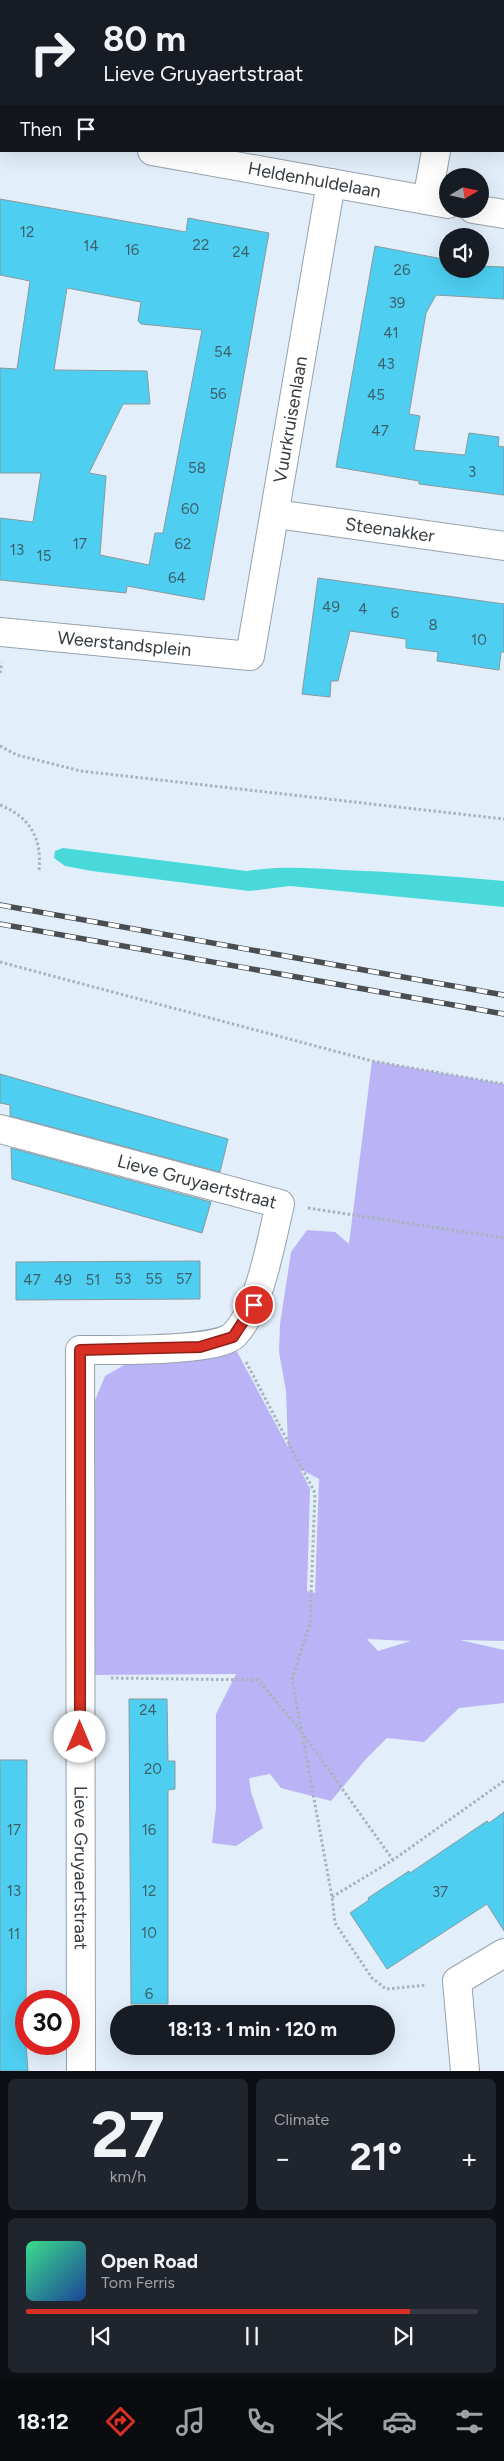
<!DOCTYPE html>
<html lang="en">
<head>
<meta charset="utf-8">
<style>
	body { margin:0; font-family:Figtree,sans-serif; background:#20242c; color:#f1f3f6; height:100vh; display:flex; flex-direction:column; font-size:19px; white-space:nowrap }
	* { box-sizing:border-box; margin:0 }
	p { font-size:16px; color:#9ea1a6 }
	.icon { flex:none; width:28px; height:28px; fill:none; stroke:currentColor; stroke-width:2; stroke-linecap:round; stroke-linejoin:round }
	.map { position:relative; height:2071px; overflow:hidden }
	.side { display:flex; flex-direction:column; gap:8px; padding:8px; background:#0d0f14; flex:1 }
	.side>* { flex:none }
	.hud { position:absolute; left:0px; top:0px; width:505px; height:152px; box-shadow:0 5px 20px #0002; background:#171b24; color:#f1f3f6; overflow:hidden }
	.needle { width:32px; rotate:81deg }
	.buttons { position:absolute; left:439px; top:168px; display:grid; gap:10px }
	.buttons a { display:grid; place-items:center; width:50px; height:50px; border-radius:50%; background:#171b24; box-shadow:0 5px 20px #0002; font-size:25px }
	.speed { position:absolute; left:15px; top:1990px; display:flex; gap:10px; font-size:25px; font-weight:700; text-align:center }
	.speed>* { display:grid; place-content:center; width:65px; height:65px; border-radius:50%; background:#171b24; box-shadow:0 5px 20px #0002; line-height:1 }
	.speed .limit { border:8px solid #d22; background:#fff; color:#111 }
	.pin { position:absolute; display:grid; place-items:center; width:42px; height:42px; color:#fff; margin:-21px; border:2px solid #fff; border-radius:50%; box-shadow:0 1px 5px #0007 }
	.me { position:absolute; width:55px; margin:-28px; rotate:0deg; stroke-linejoin:round; filter:drop-shadow(0 0 4px #0008) }
	.turn { display:flex; align-items:center; gap:18px; height:105px; padding:0 20px; font-size:22px }
	.turn .icon { width:65px; height:65px; stroke-width:2.5 }
	.turn b { display:block; font-size:35px; line-height:42px }
	.then { display:flex; align-items:center; height:48px; padding:0 20px; background:#0003; gap:10px; font-size:19px }
	.big { font-size:38px; font-weight:700; line-height:1.1 }
	.side .card { flex:1; display:flex; flex-direction:column; justify-content:center; gap:8px; min-width:0; padding:0 18px; border-radius:8px; background:#20242c }
	.side .dial { align-items:center; gap:0 }
	.dial b { font-size:65px; line-height:1 }
	.song { display:flex; align-items:center; gap:15px }
	.cover { width:60px; height:60px; border-radius:8px; background:linear-gradient(135deg,hsl(150 70% 55%),hsl(220 70% 35%)) }
	.played { height:5px; border-radius:2px; background:linear-gradient(90deg,#d93025 85%,#363941 85%) }
	.keys { display:flex; justify-content:space-around; direction:ltr }
	.heat { display:flex; justify-content:space-between; align-items:center; font-size:28px; direction:ltr }
	.side .tiles { flex:1; display:grid; gap:8px; grid-template-columns:1fr 1fr }
	.card:last-child { grid-column:span 2 }
	.trip { position:absolute; left:110px; top:2005px; width:285px; height:50px; border-radius:25px; background:#171b24; box-shadow:0 5px 20px #0002; font-weight:700; line-height:50px; text-align:center }
	.dock { display:flex; height:80px; justify-content:space-around; align-items:center; background:#090b0e; color:#9ea1a6 }
	.dock .icon { width:35px; height:35px }
	.dock .on { color:#d93025 }
	.dock b { font-size:22px; color:#f1f3f6 }
	.map>svg:first-child { display:block }
	.green { fill:#bab3f6; fill-rule:evenodd }
	.water { fill:#49d9da }
	.building { fill:#4ecff1; stroke:#89999e; fill-rule:evenodd }
	.lines { fill:none; stroke-linecap:round; stroke-linejoin:round }
	.minor-casing { stroke:#96a2ac; stroke-width:30 }
	.path { stroke:#a8b3bb; stroke-width:3; stroke-dasharray:2.5 2.5; stroke-linecap:butt }
	.minor { stroke:#fff; stroke-width:28 }
	.rail-casing { stroke:#494e53; stroke-width:5.5 }
	.rail { stroke:#fff; stroke-width:4; stroke-dasharray:11; stroke-linecap:butt }
	.route-casing { stroke:#8d1f18; stroke-width:12 }
	.route { stroke:#d93025; stroke-width:9 }
	.labels { text-anchor:middle; dominant-baseline:central; stroke-width:4; stroke-linejoin:round; paint-order:stroke }
	.number-label { font-size:15px; fill:#3d616c }
	.street-label { font-size:18px; fill:#373c40; stroke:#fff }
</style>
</head>
<body>
<div class="map">
<svg width="504" height="2071" viewBox="0 0 504 2071">
	<rect width="100%" height="100%" fill="#e2effa"/>
	<path class="green" d="M372 1061 504 1084V1641L460 1640 504 1650V1703L459 1708 424 1742 387 1738 366 1759 331 1801 281 1788 270 1774 249 1778 251 1792 263 1828 236 1846 212 1843 216 1808V1714L236 1674 93 1675 91 1410 105 1376 131 1361 216 1356 235 1348 288 1447 286 1391 279 1352 280 1324 291 1252 307 1230 335 1232 349 1244ZM300 1469 319 1479 315 1593 307 1591 310 1489ZM367 1639 411 1641 378 1651Z"/>
	<path class="water" d="M63 848 247 871C279 866 310 868 343 870 397 872 450 876 504 881V907L290 886 249 891 92 871 65 866 54 858 55 851Z"/>
	<path class="building" d="M0 199 186 232 188 218 269 233 204 600 127 586 126 593 0 580V518L33 522 41 473H0V368L17 369 30 281 0 275ZM67 288 141 302 138 321 141 324 202 330 163 533H155L149 565 100 555 106 476 89 473 123 404H150L147 371 54 370Z
		M375 246 448 260V269H480V266L504 267V299L436 295 426 313 409 414 420 416 414 450 465 455 469 433 499 437 498 446 504 447V495L419 484V481L336 467Z
		M318 578 504 604V652H501L499 670 437 661 438 652 406 648V639L350 631 338 681H331L330 697 302 694Z
		M0 1074 228 1139 220 1172 10 1116V1105L0 1103Z
		M11 1148 211 1202 202 1233 12 1179Z
		M200 1261V1299L16 1300V1262Z
		M129 1699H167L168 1761H175V1789L168 1790V2004H131Z
		M0 1760H27L26 2044 28 2071H0Z
		M504 1812V1931L487 1904 387 1969 350 1913 369 1900 368 1898 409 1871 410 1873 487 1821 489 1823Z"/>
	<g class="lines">
		<defs>
			<g id="minor">
				<path d="M300 1V0"/>
				<path d="M461 1V0"/>
				<path d="M0 125 1 126"/>
				<path id="s1" d="M152 151 448 204"/>
				<path d="M427 200 436 151"/>
				<path d="M473 209 504 214"/>
				<path id="s2" d="M276 514 504 546"/>
				<path id="s3" d="M0 632 250 656 331 183"/>
				<path id="s4" d="M0 1129 280 1204C271 1241 260 1309 234 1335 217 1352 107 1350 80 1350L81 2071"/>
				<path d="M465 2071 457 1981 504 1953"/>
			</g>
		</defs>
		<use href="#minor" class="minor-casing"/>
		<path class="path" d="M0 673 2 663
			M0 746 17 755 81 771 504 819
			M0 805C30 817 42 838 39 870
			M0 962 372 1061 504 1084
			M308 1208 504 1238
			M246 1362 315 1493 310 1624 292 1679 332 1897 335 1923 372 1978 386 1989 427 1985
			M111 1678 258 1680 301 1731 393 1860
			M332 1897 393 1860 504 1781"/>
		<use href="#minor" class="minor"/>
		<defs>
			<path id="rail" d="M0 905 504 995
				M0 924 504 1014"/>
		</defs>
		<use href="#rail" class="rail-casing"/>
		<use href="#rail" class="rail"/>
	</g>
	<g class="lines">
		<defs>
			<path id="route" d="M80 1737V1350L200 1347 233 1337 254 1305"/>
		</defs>
		<use href="#route" class="route-casing"/>
		<use href="#route" class="route"/>
	</g>
	<g class="labels">
		<g class="number-label">
			<text x="27" y="232">12</text>
			<text x="201" y="245">22</text>
			<text x="91" y="246">14</text>
			<text x="132" y="250">16</text>
			<text x="241" y="252">24</text>
			<text x="402" y="270">26</text>
			<text x="397" y="303">39</text>
			<text x="391" y="333">41</text>
			<text x="223" y="352">54</text>
			<text x="386" y="364">43</text>
			<text x="218" y="394">56</text>
			<text x="376" y="395">45</text>
			<text x="380" y="431">47</text>
			<text x="197" y="468">58</text>
			<text x="472" y="472">3</text>
			<text x="190" y="509">60</text>
			<text x="80" y="544">17</text>
			<text x="183" y="544">62</text>
			<text x="17" y="550">13</text>
			<text x="44" y="556">15</text>
			<text x="177" y="578">64</text>
			<text x="331" y="607">49</text>
			<text x="363" y="609">4</text>
			<text x="395" y="613">6</text>
			<text x="433" y="625">8</text>
			<text x="479" y="640">10</text>
			<text x="123" y="1279">53</text>
			<text x="154" y="1279">55</text>
			<text x="184" y="1279">57</text>
			<text x="32" y="1280">47</text>
			<text x="63" y="1280">49</text>
			<text x="93" y="1280">51</text>
			<text x="148" y="1710">24</text>
			<text x="153" y="1769">20</text>
			<text x="14" y="1830">17</text>
			<text x="149" y="1830">16</text>
			<text x="14" y="1891">13</text>
			<text x="149" y="1891">12</text>
			<text x="440" y="1892">37</text>
			<text x="149" y="1933">10</text>
			<text x="14" y="1934">11</text>
			<text x="149" y="1994">6</text>
		</g>
		<g class="street-label">
			<text stroke="none"><textPath href="#s1" startOffset="165">Heldenhuldelaan</textPath></text>
			<text stroke="none"><textPath href="#s3" startOffset="491">Vuurkruisenlaan</textPath></text>
			<text stroke="none"><textPath href="#s2" startOffset="115">Steenakker</textPath></text>
			<text stroke="none"><textPath href="#s3" startOffset="125">Weerstandsplein</textPath></text>
			<text stroke="none"><textPath href="#s4" startOffset="204">Lieve Gruyaertstraat</textPath></text>
			<text stroke="none"><textPath href="#s4" startOffset="1104">Lieve Gruyaertstraat</textPath></text>
		</g>
	</g>
</svg>
<div class="buttons">
<a><svg class="needle" viewBox="-14 -14 28 28"><path d="M0-13l5 13h-10z" fill="#e53935"/><path d="M0 13l5-13h-10z" fill="#9ea1a6"/></svg></a>
<a><svg class="icon" aria-label="sound" viewBox="0 0 24 24"><path d="M4 9h4l5-4v14l-5-4H4zM17 9q2 3 0 6"/></svg></a>
</div>
<div class="speed"><div class="limit">30</div></div>
<div class="pin" style="left:254px;top:1305px;background:#d93025"><svg class="icon" aria-label="arrive" viewBox="0 0 24 24"><path d="M6 21V4h12l-3 4 3 4H6"/></svg></div>
<svg class="me" style="left:80px;top:1737px" viewBox="-20 -20 40 40"><circle r="19" fill="#fff"/><path d="M0-13L10 11 0 6-10 11z" fill="#d93025"/></svg>
<div class="trip">18:13 · 1 min · 120 m</div>
<div class="hud">
<div class="turn"><svg class="icon" aria-label="right" viewBox="0 0 24 24"><path d="M7 20v-9h11M14 6l5 5-5 5"/></svg><div><b>80 m</b>Lieve Gruyaertstraat</div></div>
<div class="then">Then<svg class="icon" aria-label="arrive" viewBox="0 0 24 24"><path d="M6 21V4h12l-3 4 3 4H6"/></svg></div>
</div>
</div>
<section class="side">
<div class="tiles">
<div class="card dial"><b>27</b><p>km/h</p></div>
<div class="card"><p>Climate</p>
<div class="heat"><a>−</a><b class="big">21°</b><a>+</a></div>
</div>
<div class="card">
<div class="song"><i class="cover"></i><div><b>Open Road</b><p>Tom Ferris</p></div></div>
<div class="played"></div>
<div class="keys"><svg class="icon" aria-label="previous" viewBox="0 0 24 24"><path d="M18 5L8 12l10 7zM5 5v14"/></svg><svg class="icon" aria-label="pause" viewBox="0 0 24 24"><path d="M8 5v14M16 5v14"/></svg><svg class="icon" aria-label="next" viewBox="0 0 24 24"><path d="M6 5l10 7-10 7zM19 5v14"/></svg></div>
</div>
</div>
</section>
<nav class="dock">
<b>18:12</b>
<svg class="icon on" aria-label="directions" viewBox="0 0 24 24"><path d="M12 3l9 9-9 9-9-9zM9 14v-3h6M13 9l2 2-2 2"/></svg>
<svg class="icon" aria-label="music" viewBox="0 0 24 24"><path d="M9 18V5l10-2v13"/><circle cx="6" cy="18" r="3"/><circle cx="16" cy="16" r="3"/></svg>
<svg class="icon" aria-label="phone" viewBox="0 0 24 24"><path d="M5 4h4l2 5-3 2q2 4 5 5l2-3 5 2v4C11 20 4 13 5 4z"/></svg>
<svg class="icon" aria-label="climate" viewBox="0 0 24 24"><path d="M12 3v18M4 7l16 10M4 17L20 7"/></svg>
<svg class="icon" aria-label="car" viewBox="0 0 24 24"><path d="M5 17H2v-5l4-1 3-4h7l3 4 3 1v5h-3M9 17h6M6 11h13"/><circle cx="7" cy="17" r="2"/><circle cx="17" cy="17" r="2"/></svg>
<svg class="icon" aria-label="filters" viewBox="0 0 24 24"><path d="M4 7h16M4 17h16"/><circle cx="9" cy="7" r="2"/><circle cx="15" cy="17" r="2"/></svg>
</nav>
</body>
</html>
